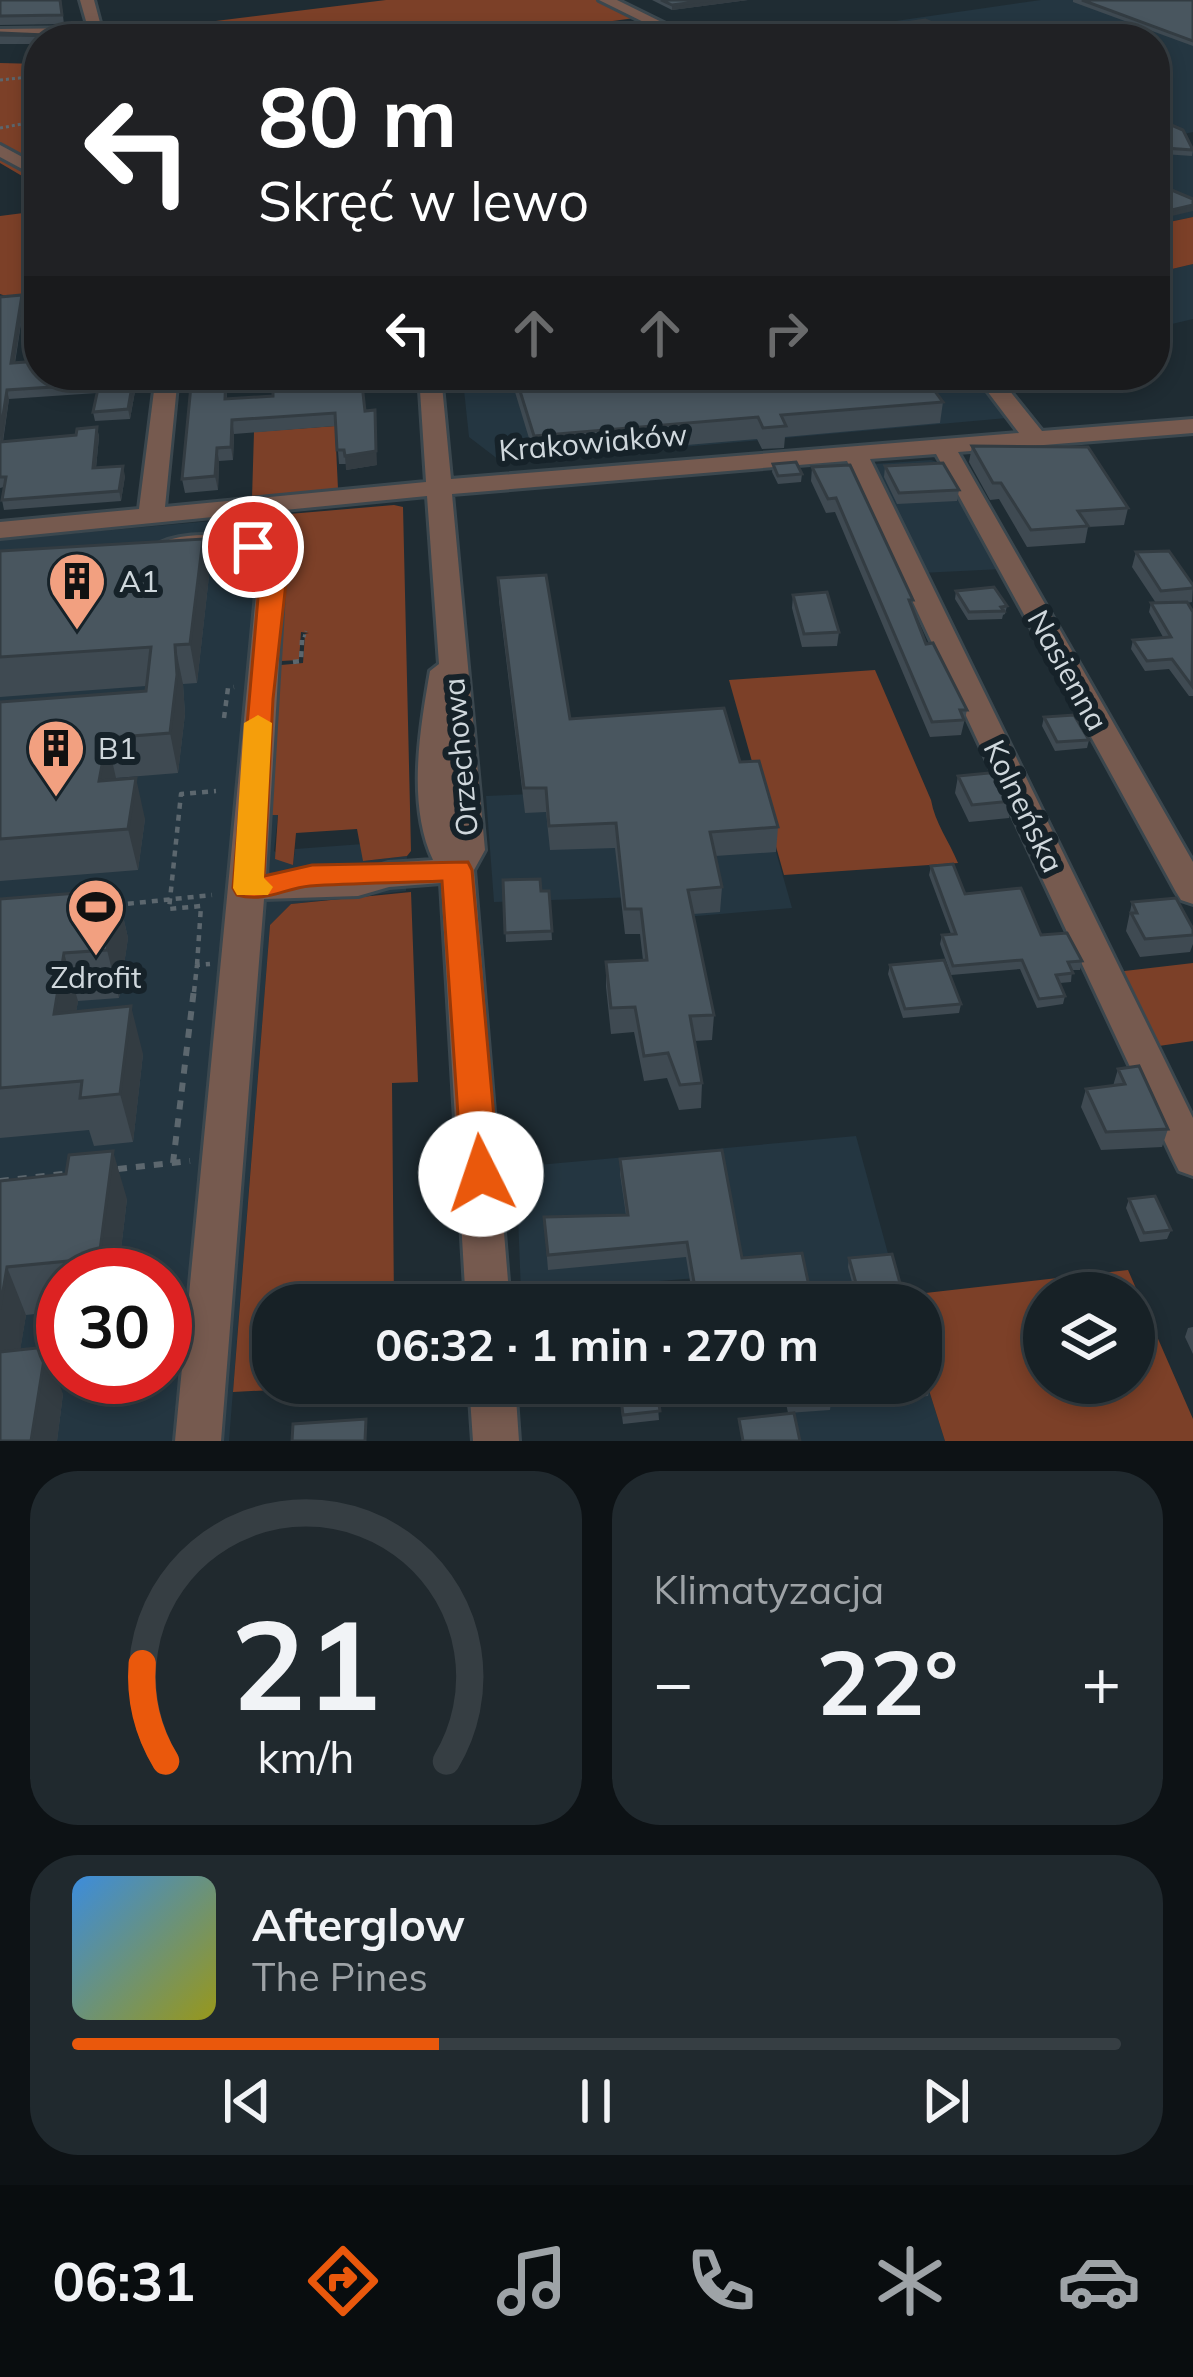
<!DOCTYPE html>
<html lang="pl">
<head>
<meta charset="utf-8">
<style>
	body { margin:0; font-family:Mulish,sans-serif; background:#20292e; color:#f1f3f6; height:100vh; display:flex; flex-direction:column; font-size:45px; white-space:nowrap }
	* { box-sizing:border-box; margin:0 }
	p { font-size:39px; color:#9ea3a7 }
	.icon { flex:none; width:66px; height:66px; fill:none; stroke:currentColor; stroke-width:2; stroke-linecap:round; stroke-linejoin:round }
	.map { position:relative; height:1441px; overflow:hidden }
	.panel { display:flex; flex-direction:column; gap:30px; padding:30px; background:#0d1215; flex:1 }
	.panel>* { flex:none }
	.hud { position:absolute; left:24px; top:24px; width:1146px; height:366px; border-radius:48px; box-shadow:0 6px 18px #0003,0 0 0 3px #363e43; background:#202124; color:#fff; overflow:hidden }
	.buttons { position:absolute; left:1023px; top:1272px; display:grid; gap:24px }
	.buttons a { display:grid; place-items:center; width:132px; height:132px; border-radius:50%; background:#172126; box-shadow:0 6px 18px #0003,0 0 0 3px #363e43; font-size:60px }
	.speed { position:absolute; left:36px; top:1248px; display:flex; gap:24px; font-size:60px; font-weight:700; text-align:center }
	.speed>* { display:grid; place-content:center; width:156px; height:156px; border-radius:50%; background:#172126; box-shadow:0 6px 18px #0003,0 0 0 3px #363e43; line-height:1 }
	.speed .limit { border:18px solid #d22; background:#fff; color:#111 }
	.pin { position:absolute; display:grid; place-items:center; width:102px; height:102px; color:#fff; margin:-51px; border:6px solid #fff; border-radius:50%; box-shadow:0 3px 12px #0007 }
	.me { position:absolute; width:132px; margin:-66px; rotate:356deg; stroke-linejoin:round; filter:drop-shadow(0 0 9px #0008) }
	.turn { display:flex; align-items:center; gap:42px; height:252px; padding:0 36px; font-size:54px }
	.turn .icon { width:156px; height:156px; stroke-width:2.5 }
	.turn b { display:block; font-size:84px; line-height:102px }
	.lanes { display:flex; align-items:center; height:114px; padding:0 36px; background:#0003; justify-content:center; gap:60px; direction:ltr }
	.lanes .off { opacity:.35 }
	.big { font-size:90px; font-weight:700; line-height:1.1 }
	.panel .card { flex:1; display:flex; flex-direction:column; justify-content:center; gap:18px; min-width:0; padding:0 42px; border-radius:48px; background:#20292e }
	.panel .dial { align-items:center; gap:0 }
	.dial svg { height:312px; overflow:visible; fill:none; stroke:#363e43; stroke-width:7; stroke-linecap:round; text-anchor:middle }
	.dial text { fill:#f1f3f6; stroke:none }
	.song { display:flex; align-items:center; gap:36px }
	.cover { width:144px; height:144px; border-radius:18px; background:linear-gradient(135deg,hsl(210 70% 55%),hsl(60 70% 35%)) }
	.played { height:12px; border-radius:6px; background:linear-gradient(90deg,#ea580c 35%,#363e43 35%) }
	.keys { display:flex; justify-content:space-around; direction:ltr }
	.heat { display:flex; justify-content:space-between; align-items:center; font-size:66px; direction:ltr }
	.panel .tiles { flex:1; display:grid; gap:30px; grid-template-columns:1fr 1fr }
	.card:last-child { grid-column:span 2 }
	.trip { position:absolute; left:252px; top:1284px; width:690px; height:120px; border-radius:48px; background:#172126; box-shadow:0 6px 18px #0003,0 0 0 3px #363e43; font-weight:700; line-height:120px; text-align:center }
	.tabs { display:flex; height:192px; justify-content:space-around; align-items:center; background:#090d0f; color:#9ea3a7 }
	.tabs .icon { width:84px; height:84px }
	.tabs .on { color:#ea580c }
	.tabs b { font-size:54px; color:#f1f3f6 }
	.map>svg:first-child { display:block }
	.built { fill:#243641; fill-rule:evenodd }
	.green { fill:#7c4028; fill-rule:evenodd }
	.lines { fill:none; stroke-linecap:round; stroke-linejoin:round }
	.minor-casing { stroke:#3b474e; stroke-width:6 }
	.path-far2 { stroke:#5c676e; stroke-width:3; stroke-dasharray:3 3; stroke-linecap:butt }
	.path-far1 { stroke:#5c676e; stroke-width:4.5; stroke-dasharray:6 6; stroke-linecap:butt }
	.path { stroke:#5c676e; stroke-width:6; stroke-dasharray:9 9; stroke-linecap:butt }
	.minor { fill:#765a4f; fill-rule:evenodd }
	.wall { fill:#3f4a52 }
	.shaded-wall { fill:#333c42 }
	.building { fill:#49565f; stroke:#333c42; stroke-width:3 }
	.route { fill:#ea580c; stroke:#983908; stroke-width:3 }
	.slow { fill:#f59e0b }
	.labels { text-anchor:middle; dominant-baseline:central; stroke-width:12; stroke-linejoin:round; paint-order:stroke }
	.street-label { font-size:30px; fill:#cfd7dc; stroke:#162229 }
	.poi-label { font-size:30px; fill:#cfd7dc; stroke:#162229; text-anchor:start }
</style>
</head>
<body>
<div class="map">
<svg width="1193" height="1441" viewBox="0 0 1193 1441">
	<rect width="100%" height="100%" fill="#1f2c33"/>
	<path class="built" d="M1041 0H1193V132L1175 136 1193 149V217L1155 225V39H772Z
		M1193 264V319L1155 328V273Z
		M629 375H969L1007 418 503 463 469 437 464 390Z
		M931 460 940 463 1002 569 921 573 870 469 874 464Z
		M289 514 290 559 269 814H278L274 851 293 865 295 849 363 844V861L407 856 406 891 291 904 270 925 229 1441H0V540ZM63 1275H165V1377H63Z
		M757 785 792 908 685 917 666 896 494 902 486 796Z
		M856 1136 902 1305H767L760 1273 521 1292 516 1167Z
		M921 1365 945 1441H797L782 1383H921Z"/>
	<path class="green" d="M386 0H596L635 18 479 39H132L119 33Z
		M0 63 39 64V186L0 163Z
		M39 211V305L27 309 28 304 0 294V216Z
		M1193 217V264L1155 273V225Z
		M335 426 338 489 252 498 254 432Z
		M394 505 403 507 411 851 407 856 363 861 357 829 296 833 293 865 275 859 278 815H269L281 665 303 663 305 634 309 633 301 632 299 660 281 661 289 514Z
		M875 670 931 800C935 823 949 841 958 863L784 875 729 680Z
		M411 892 418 1082 392 1083 394 1305H273V1383L394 1384 233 1392 270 925 291 904Z
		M1193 963V1041L1152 1047 1116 972Z
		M1128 1270 1193 1419V1441H945L921 1365V1305H902L899 1296ZM1044 1293H1134V1383H1044Z"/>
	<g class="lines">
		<defs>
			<path id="minor" d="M80 0H94L102 30 113 39 0 37V29L88 28Z
				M599 0H617L696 39H678Z
				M0 145 39 166V178L0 157Z
				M156 375H178L165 507 426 482 419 375H441L451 479 1019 433 975 375H997L1042 431 1193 419V433L958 452 1193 862V904L1181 900 1176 892 936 454 870 459 1193 1118V1176L1179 1171 1173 1159 847 461 452 494 485 850 474 870 510 1305H466L441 883 389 887 358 896 264 899 221 1441H175L259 563C223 538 174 571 150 550 177 525 261 533 285 561L266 876 358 872 388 863 433 860C407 805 420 729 430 671L439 664 427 496 0 538V522L139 509Z
				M469 1383H515L519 1441H473Z"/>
		</defs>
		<use href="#minor" class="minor-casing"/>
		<path class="path-far2" d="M0 80 39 76
			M0 128 39 121
			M302 643 306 631"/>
		<path class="path-far1" d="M293 662 301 661 302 640
			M224 718 228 688 234 687
			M116 905 212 895
			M197 965 201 906 169 909 181 794 216 791
			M194 992 197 965 210 964"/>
		<path class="path" d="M173 1163 194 989
			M118 1169 190 1161
			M0 1181 71 1173"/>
		<use href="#minor" class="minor"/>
	</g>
	<path class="wall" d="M0 0H61L64 24 0 25Z
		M652 0H748L672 10Z
		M1073 0H1193V46L1073 2Z
		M0 33 68 36V39H39V44H0Z
		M1162 121 1193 150 1192 156 1163 154Z
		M22 295 24 304 15 363 138 375 130 419 95 421 93 412 97 393 9 399 3 442 76 435 97 427 99 437 96 468 125 476 121 501 4 510 2 500 4 487 0 488V297Z
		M226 375 227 399 273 396 327 375H393L394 378 362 380 365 411 377 465 346 470V464H339L336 426 234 434 233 460 219 461 218 490 185 493 182 479Z
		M514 375H923L943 402 940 423 785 437 784 448 762 449 757 439 535 458 515 392Z
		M972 446 1128 508 1124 525 1088 527 1085 543 1027 547 999 499 990 500 969 462Z
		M773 464 802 474 801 482 778 484 772 472Z
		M885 466 959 490 957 501 897 504 884 477Z
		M812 467 913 600 912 607 926 644 967 710 961 735 930 737 835 512 826 513 811 481Z
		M0 551 209 576 197 683 183 684 185 714 178 773 116 778 145 819 138 870 0 881V702L146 691V686L0 697Z
		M1136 552 1193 585 1192 602 1187 603 1193 612V696H1189L1169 669 1145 671 1131 649 1133 640 1163 637 1149 612 1151 603H1156L1132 567Z
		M498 578 570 719 740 762 778 827 776 852 715 856 722 887 720 912 693 914 714 1015 712 1040 694 1041 702 1083 701 1108 679 1110 667 1078 644 1081 634 1032 611 1034 606 987V962L643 960 640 934H625L615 848 550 850 546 812 525 813 499 601Z
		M956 591 1007 606 1005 614 1003 615 1002 619 968 620 955 599Z
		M793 595 839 632 837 646 802 647 792 608Z
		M1044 717 1089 740 1087 748 1055 751 1042 726Z
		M958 776 1012 801 1009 818 969 822 955 793Z
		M931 866 965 894 1041 935 1082 961 1080 970H1072L1071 982 1060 983 1065 996 1063 1004 1037 1008 1020 969 951 975 940 944 942 935 951 934 929 875Z
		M503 880 541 891H549L552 940 506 942Z
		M117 890 128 938 119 998 78 1001 76 1012 143 1054 133 1142 94 1146 89 1130 0 1138V899Z
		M1132 902 1193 929V944L1190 952 1140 957 1126 931Z
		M890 965 961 1004 959 1013 903 1018 888 974Z
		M1118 1069 1168 1129 1162 1147 1101 1150 1081 1107 1086 1089 1113 1086Z
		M620 1159 742 1258 813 1305H694L686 1257 548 1270 545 1232 626 1215 620 1174Z
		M0 1181 127 1199 118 1275H63V1311L26 1315 20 1350 63 1394 57 1441H0Z
		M1129 1199 1171 1230 1167 1239 1140 1242 1126 1208Z
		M849 1258 906 1305H858L848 1267Z
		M1193 1327V1354L1185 1337 1188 1328Z
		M618 1383H656L659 1420 623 1424Z
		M782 1383H830L832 1395 830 1410 788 1413Z
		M878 1383H921L930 1387 928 1396 883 1400Z"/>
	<path class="shaded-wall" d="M712 0H748L672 10V5Z
		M1193 205V211L1155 220V214Z
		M22 295 24 304 13 372 11 363Z
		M134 375H138L130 419 128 409Z
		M7 390 9 399 1 452 0 435Z
		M375 410 377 465 346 470 345 456Z
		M232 420 234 434 233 460 231 447Z
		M97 427 99 437 95 478 93 468Z
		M217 448 219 461 218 490 215 476Z
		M123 466 125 476 121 501 119 491Z
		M203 539 209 576 197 683 190 644Z
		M175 645 183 684 185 714 178 773 170 733Z
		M107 738 116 778 109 822 99 781Z
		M136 778 145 819 138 870 128 829Z
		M117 890 128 938 119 998 107 950Z
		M64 953 78 1001 68 1062 54 1014Z
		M131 1006 143 1054 133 1142 120 1094Z
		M113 1151 127 1199 118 1275H104L99 1258Z
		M7 1267 26 1315 12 1400 0 1372V1309Z
		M46 1347 63 1394 57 1441H31Z"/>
	<path class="building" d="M0 0H60L62 15 0 16Z
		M661 0H712L672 5Z
		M1082 0H1193V41Z
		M925 20 970 39H796Z
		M0 33 68 36 0 35Z
		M1162 121 1183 130 1193 150 1165 148Z
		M1155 183 1193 199V205L1155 214Z
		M22 295 11 363 39 361V375H134L128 409 93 412 99 384 7 390 0 435V297Z
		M192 375H226L225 399 273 396V380L327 375H361L365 411 375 410 376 451 345 456 344 450H337L335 413 232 420 231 447 217 448 215 476 182 479Z
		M515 375H923L943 402 781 415 786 426 763 428 758 417 534 436Z
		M97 427 93 468 123 466 119 491 2 500 6 477H0V442L76 435 77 429Z
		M972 446 1088 447 1128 508 1078 511 1088 526 1031 530 1001 483H993Z
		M796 462 802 474 778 476 773 464Z
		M943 463 959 490 899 493 885 466Z
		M850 465 913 600H909L926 644 933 643 967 710H960L964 720 932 722 836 498 828 499 812 467Z
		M203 539 190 644 175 645 177 675 170 733 107 738 99 781 136 778 128 829 0 839V702L146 691 151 647 0 657V551Z
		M1169 551 1193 585V588L1161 591 1136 552Z
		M546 575 570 719 724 708 740 762 759 761 778 827 710 832 722 887 688 890 714 1015 690 1016 702 1083 680 1085 668 1053 644 1056 635 1007 611 1008 606 962 647 960 641 909H625L616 823 549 826 546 788H524L498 578Z
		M994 587 1007 606 1001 607 1004 611 969 612 956 591Z
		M827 592 839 632 804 634 793 595Z
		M1187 602 1193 612 1192 686 1172 659 1147 661 1133 640 1171 637 1151 603Z
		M1074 715 1089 740 1057 742 1044 717Z
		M999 772 1012 801 972 805 958 776Z
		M953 864 965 894 1021 888 1041 935 1067 933 1082 961 1068 962 1073 973 1056 975 1065 996 1039 999 1022 960 953 966 942 935 956 934 931 866Z
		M540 879 541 891H549L552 931 505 933 503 880Z
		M117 890 107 950 64 953 54 1014 131 1006 120 1094 80 1098 82 1081 0 1088V899Z
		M1176 898 1193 929V935L1145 939 1131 913H1137L1132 902Z
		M944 960 961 1004 905 1009 890 965Z
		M1139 1066 1168 1129 1106 1132 1086 1089 1125 1084 1118 1069Z
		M722 1150 742 1258 802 1253 813 1305H698L687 1242 548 1255 544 1217 628 1215 620 1159Z
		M113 1151 99 1258 7 1267 0 1309V1181L66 1174 69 1155Z
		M1155 1196 1171 1230 1144 1233 1129 1199Z
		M892 1254 906 1305H862L849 1258Z
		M46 1347 31 1441H0V1352Z
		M921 1357 930 1387 884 1392 882 1383H921Z
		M619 1383H656L660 1411 623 1415Z
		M787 1383H830L832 1395 790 1398Z
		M794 1413 800 1441H743L739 1419Z
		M366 1419 365 1441H292L293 1424Z"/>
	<path class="route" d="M253 540 281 556 286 583 273 699 264 876 312 865 468 862 472 870 499 1174 494 1185 481 1189 468 1185 462 1174 442 881C398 883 354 883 310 886 285 888 265 903 237 895L233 888 261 563 241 547Z"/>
	<path class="slow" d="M258 715 272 723 264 878 273 887 268 895H237L233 888 244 723Z"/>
	<defs>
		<symbol id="building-pin" viewBox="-11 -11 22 30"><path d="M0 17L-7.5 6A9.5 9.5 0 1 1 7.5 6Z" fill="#f2a080" stroke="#162229"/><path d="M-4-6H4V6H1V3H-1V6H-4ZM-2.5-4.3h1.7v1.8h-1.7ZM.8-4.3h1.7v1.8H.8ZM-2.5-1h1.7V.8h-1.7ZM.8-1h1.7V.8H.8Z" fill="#111"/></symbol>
		<symbol id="stadium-pin" viewBox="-11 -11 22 30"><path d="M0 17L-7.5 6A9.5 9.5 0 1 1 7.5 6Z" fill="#f2a080" stroke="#162229"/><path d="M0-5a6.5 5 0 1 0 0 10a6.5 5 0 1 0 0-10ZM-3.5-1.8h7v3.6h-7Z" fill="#111"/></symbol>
	</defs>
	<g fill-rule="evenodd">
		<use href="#building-pin" x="44" y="548" width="66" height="90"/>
		<use href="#building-pin" x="23" y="715" width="66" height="90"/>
		<use href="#stadium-pin" x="63" y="874" width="66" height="90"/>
	</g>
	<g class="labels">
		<g class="street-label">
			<text transform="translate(593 442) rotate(-5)">Krakowiaków</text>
			<text transform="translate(1068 670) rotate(61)">Nasienna</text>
			<text transform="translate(460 757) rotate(-95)">Orzechowa</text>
			<text transform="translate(1024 806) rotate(64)">Kolneńska</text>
		</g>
		<g class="poi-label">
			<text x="119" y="581">A1</text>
			<text x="98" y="748">B1</text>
			<text x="96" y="977" text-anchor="middle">Zdrofit</text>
		</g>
	</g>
</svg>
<div class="buttons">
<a><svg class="icon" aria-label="layers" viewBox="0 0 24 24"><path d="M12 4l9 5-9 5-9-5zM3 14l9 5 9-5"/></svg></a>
</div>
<div class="speed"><div class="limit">30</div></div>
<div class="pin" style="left:253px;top:547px;background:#d93025"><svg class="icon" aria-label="arrive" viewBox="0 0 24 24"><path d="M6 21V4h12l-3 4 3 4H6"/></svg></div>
<svg class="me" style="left:481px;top:1174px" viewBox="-20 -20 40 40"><circle r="19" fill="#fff"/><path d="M0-13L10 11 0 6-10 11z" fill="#ea580c"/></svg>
<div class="trip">06:32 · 1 min · 270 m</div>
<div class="hud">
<div class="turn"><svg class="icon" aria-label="left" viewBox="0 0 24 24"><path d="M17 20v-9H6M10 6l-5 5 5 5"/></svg><div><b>80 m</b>Skręć w lewo</div></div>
<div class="lanes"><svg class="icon" aria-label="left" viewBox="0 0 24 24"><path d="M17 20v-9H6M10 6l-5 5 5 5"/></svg><svg class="icon off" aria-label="ahead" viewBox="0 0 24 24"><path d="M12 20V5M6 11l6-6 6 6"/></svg><svg class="icon off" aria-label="ahead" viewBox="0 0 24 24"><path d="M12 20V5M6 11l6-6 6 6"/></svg><svg class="icon off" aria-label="right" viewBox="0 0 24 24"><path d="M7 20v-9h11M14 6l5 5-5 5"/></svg></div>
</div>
</div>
<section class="panel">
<div class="tiles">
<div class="card dial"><svg viewBox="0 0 100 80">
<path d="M14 69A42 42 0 1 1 86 69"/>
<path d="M14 69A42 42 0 0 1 8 44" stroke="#ea580c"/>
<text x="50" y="56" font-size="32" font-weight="700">21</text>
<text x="50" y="72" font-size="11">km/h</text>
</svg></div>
<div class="card"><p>Klimatyzacja</p>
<div class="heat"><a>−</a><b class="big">22°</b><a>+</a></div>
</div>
<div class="card">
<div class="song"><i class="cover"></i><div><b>Afterglow</b><p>The Pines</p></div></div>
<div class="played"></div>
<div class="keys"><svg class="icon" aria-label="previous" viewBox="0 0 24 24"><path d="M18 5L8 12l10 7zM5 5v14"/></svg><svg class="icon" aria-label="pause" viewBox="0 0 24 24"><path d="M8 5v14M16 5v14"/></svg><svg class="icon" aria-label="next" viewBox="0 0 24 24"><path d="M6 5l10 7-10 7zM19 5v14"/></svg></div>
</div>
</div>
</section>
<nav class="tabs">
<b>06:31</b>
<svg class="icon on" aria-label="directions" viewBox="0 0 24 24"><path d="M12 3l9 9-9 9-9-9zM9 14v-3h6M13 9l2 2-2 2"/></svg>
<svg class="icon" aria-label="music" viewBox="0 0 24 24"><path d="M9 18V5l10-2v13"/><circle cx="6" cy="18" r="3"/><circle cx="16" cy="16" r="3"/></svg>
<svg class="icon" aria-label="phone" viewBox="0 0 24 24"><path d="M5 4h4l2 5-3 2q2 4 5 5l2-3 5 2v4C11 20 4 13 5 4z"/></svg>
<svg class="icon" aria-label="climate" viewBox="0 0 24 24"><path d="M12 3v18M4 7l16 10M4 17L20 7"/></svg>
<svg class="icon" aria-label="car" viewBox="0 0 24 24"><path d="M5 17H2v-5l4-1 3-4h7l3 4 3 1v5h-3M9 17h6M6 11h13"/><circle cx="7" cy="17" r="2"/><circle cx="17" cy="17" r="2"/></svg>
</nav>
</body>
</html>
